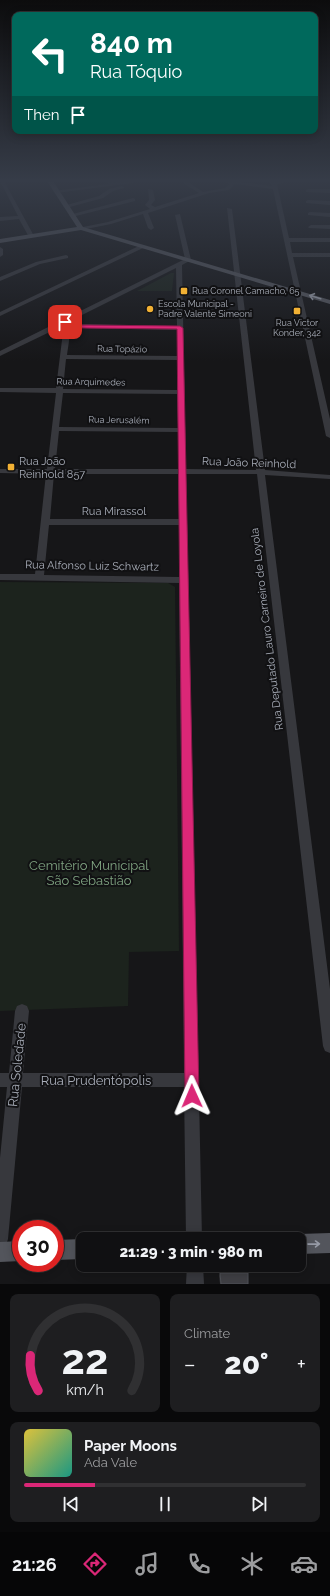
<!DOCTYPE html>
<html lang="en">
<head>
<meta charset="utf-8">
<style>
	body { margin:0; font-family:Raleway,sans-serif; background:#1e1e20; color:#f1f3f6; height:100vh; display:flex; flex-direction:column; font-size:15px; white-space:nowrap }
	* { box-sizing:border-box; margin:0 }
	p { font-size:13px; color:#9c9d9f }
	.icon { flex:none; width:22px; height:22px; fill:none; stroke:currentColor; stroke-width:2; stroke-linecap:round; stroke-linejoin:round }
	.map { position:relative; height:1284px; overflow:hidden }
	.side { display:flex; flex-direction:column; gap:10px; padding:10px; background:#09090a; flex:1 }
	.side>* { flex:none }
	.top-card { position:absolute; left:12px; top:12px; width:306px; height:122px; border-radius:8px; box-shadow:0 2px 10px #0003,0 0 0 1px #303032; background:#00695c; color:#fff; overflow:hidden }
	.speed { position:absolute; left:12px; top:1220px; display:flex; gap:8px; font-size:20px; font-weight:700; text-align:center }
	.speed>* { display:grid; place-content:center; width:52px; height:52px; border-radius:50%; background:#101012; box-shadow:0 2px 10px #0003,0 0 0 1px #303032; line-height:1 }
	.speed .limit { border:6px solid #d22; background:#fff; color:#111 }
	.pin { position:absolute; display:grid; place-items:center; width:34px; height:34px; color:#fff; margin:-17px; border-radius:8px; box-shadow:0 2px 6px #0006 }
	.me { position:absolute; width:44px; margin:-22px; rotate:359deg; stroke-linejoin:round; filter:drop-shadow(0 0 3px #0008) }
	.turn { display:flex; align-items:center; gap:14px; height:84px; padding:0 12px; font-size:18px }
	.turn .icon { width:52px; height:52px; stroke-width:2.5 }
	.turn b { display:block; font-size:28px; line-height:34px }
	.then { display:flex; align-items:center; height:38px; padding:0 12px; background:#0003; gap:8px; font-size:15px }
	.big { font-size:30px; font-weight:800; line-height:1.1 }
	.side .tile { flex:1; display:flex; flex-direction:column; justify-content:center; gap:6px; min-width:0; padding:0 14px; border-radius:8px; background:#1e1e20 }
	.side .dial { align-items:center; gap:0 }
	.dial svg { height:104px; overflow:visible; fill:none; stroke:#303032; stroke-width:7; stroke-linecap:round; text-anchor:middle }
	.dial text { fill:#f1f3f6; stroke:none }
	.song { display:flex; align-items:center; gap:12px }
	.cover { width:48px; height:48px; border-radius:6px; background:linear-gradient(135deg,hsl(50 70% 55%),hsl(170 70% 35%)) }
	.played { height:4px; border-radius:2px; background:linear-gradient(90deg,#db2777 25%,#303032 25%) }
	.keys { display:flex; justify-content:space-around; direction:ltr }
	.heat { display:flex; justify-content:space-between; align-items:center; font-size:22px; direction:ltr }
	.side .tiles { flex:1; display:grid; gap:10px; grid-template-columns:1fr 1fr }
	.tile:last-child { grid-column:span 2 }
	.trip { position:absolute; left:76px; top:1232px; width:230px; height:40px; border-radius:8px; background:#101012; box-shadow:0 2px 10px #0003,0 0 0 1px #303032; font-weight:800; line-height:40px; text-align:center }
	.tabs { display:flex; height:64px; justify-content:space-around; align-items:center; background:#060607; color:#9c9d9f }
	.tabs .icon { width:28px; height:28px }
	.tabs .on { color:#db2777 }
	.tabs b { font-size:18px; color:#f1f3f6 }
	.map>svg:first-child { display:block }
	.green { fill:#1c231d }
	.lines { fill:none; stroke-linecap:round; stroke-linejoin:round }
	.river { fill:#2c353c; fill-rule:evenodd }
	.minor { fill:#37383d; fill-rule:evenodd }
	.major { fill:#53555c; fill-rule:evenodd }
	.wall { fill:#323236 }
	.building { fill:#3f3f44; stroke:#4f5156 }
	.oneway { stroke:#979ba6 }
	.route { fill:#db2777; stroke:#8e194d }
	.poi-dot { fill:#f2b134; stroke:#111113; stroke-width:1.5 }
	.labels { text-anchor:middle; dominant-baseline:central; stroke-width:4; stroke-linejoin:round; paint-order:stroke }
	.far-poi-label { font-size:9px; fill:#a8adb8; stroke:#111113; text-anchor:start }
	.far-street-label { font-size:9px; fill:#a8adb8; stroke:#111113 }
	.poi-label { font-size:11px; fill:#a8adb8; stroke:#111113; text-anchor:start }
	.street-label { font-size:11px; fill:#a8adb8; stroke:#111113 }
	.near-park-label { font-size:13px; fill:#7fa381; stroke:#111113 }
	.near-street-label { font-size:13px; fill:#a8adb8; stroke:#111113 }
</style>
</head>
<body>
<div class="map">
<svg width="330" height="1284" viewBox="0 0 330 1284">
	<rect width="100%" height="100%" fill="#161618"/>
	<path class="green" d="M171 273H174L172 291H137Z
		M0 582 168 583 175 587 179 951 129 952 128 1006 0 1011Z"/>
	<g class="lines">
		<path class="river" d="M100 181H129C123 185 106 185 100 181Z"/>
		<path class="minor" d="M0 181H4L34 236 33 237H29L19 219 0 221V217L18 216Z
			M132 181H148L56 193 53 191Z
			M183 181H187L203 192 225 188 230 184 220 181H234L272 186 269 181H294L277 184 289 238H330V242H290L292 253H330V257H293L330 419V438L326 436 273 189 235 184 229 190 209 193 148 213 154 228 151 230 148 228 143 214 111 224 81 230 78 228 108 222 150 209 145 205 149 200 148 189 153 190 155 200 151 205 155 207 199 193 183 183Z
			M122 186 124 187V188L113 191 103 198 66 208 63 206 99 196 109 189Z
			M308 189H330V193L306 192V190Z
			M133 198 135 199V201L72 217 69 215Z
			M308 200 330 201V205L306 203V201Z
			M227 208 232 209 265 470 330 475V479L265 475 330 989V1053L325 1051 323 1046 257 474H186L202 1239H186L184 1087H22L8 1239 6 1245 0 1247V1158L7 1087H0V1073H9L15 1011 17 1006 22 1004 27 1006 29 1011 23 1073H184L179 583 0 580V574H35L46 474 0 473V469H47L56 393 0 392V388H56L63 332 58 328 2 355 0 356V351L185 259 175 215 180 214 191 260 182 265 186 469 256 470ZM176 268 177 326 82 324 70 321ZM65 324 82 328 177 330V356L67 355C68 345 73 331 63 325ZM66 359 177 360V390L63 389ZM63 393 177 394 178 428 59 427ZM59 431 178 432V469H55ZM54 474H178L179 519H50ZM49 525H179V577L44 575Z
			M310 212 330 213V217L308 215V213Z
			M311 225H330V229L309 228 308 227Z
			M141 245 144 247 143 248 0 316V312Z
			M0 247 3 249V255L0 257Z
			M66 255 68 256V258L40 264 0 281V277L36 262Z
			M187 1265H203L204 1284H186Z"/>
		<path class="major" d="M47 181H53L83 227 330 300V304L81 230 0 243V239L77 227Z
			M330 1233V1253L299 1254V1239H291L292 1237 299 1234Z
			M83 1239V1259L55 1260V1240Z
			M21 1241V1261L0 1262V1242Z"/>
	</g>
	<path class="wall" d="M220 1273 248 1284H220L219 1276Z"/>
	<path class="building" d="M220 1273H248V1284H221Z"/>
	<defs><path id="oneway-shaft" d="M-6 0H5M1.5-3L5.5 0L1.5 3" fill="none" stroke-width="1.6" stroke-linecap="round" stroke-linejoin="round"/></defs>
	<g class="oneway">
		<use href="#oneway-shaft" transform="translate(315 297) rotate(-163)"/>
		<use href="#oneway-shaft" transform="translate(314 1244) rotate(-1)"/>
	</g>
	<linearGradient id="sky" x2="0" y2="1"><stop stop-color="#0c0c0d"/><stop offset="0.5" stop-color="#363c48"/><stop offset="1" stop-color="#363c48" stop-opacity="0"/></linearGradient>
	<rect width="330" height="361" fill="url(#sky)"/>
	<path class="route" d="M63 320 82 325 180 326 183 328 199 1096 197 1101 192 1103 187 1101 185 1096 177 329 82 328 63 323Z"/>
	<g class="poi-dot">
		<rect x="180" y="287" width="8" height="8" rx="2"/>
		<circle cx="150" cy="309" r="4"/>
		<rect x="293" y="307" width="8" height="8" rx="2"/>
		<rect x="7" y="463" width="8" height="8" rx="2"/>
	</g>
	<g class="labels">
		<g class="far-poi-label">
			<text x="192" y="291">Rua Coronel Camacho, 65</text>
			<text x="158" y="304">Escola Municipal -<tspan x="158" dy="10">Padre Valente Simeoni</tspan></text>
			<text x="297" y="323" text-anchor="middle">Rua Victor<tspan x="297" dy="10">Konder, 342</tspan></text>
		</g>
		<g class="far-street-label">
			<text transform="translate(122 349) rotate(1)">Rua Topázio</text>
			<text transform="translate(91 382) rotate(1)">Rua Arquimedes</text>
			<text transform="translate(119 420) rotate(1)">Rua Jerusalém</text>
		</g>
		<g class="poi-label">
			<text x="19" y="461">Rua João<tspan x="19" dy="13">Reinhold 857</tspan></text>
		</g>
		<g class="street-label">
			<text transform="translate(249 463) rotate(2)">Rua João Reinhold</text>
			<text x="114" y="511">Rua Mirassol</text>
			<text transform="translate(92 566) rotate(1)">Rua Alfonso Luiz Schwartz</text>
			<text transform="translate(267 629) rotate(-97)">Rua Deputado Lauro Carneiro de Loyola</text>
		</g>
		<g class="near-park-label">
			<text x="89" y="865">Cemitério Municipal<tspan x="89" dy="15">São Sebastião</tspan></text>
		</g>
		<g class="near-street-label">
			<text transform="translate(17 1065) rotate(-84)">Rua Soledade</text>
			<text x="96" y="1080">Rua Prudentópolis</text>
		</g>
	</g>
</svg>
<div class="speed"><div class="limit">30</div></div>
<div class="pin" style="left:65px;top:322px;background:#d93025"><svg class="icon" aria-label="arrive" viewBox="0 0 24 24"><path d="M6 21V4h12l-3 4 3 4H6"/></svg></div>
<svg class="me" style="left:192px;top:1096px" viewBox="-20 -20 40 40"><path d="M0-17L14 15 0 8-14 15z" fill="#db2777" stroke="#fff" stroke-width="4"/></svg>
<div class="trip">21:29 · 3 min · 980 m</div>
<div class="top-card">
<div class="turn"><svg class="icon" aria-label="left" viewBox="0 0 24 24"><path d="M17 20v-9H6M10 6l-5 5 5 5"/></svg><div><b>840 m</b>Rua Tóquio</div></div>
<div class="then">Then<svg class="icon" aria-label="arrive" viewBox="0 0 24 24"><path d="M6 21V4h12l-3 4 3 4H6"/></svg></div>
</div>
</div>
<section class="side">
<div class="tiles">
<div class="tile dial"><svg viewBox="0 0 100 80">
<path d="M14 69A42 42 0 1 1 86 69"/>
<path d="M14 69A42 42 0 0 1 8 42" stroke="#db2777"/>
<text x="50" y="56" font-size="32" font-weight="700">22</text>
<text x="50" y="72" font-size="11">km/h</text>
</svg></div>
<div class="tile"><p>Climate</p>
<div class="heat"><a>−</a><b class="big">20°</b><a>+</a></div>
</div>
<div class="tile">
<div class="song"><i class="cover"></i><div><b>Paper Moons</b><p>Ada Vale</p></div></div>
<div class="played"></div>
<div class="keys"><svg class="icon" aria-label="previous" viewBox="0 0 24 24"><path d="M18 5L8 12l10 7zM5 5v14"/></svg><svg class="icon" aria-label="pause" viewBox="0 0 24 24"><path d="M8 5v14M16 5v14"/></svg><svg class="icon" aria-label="next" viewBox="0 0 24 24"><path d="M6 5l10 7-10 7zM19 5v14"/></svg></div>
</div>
</div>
</section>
<nav class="tabs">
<b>21:26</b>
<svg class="icon on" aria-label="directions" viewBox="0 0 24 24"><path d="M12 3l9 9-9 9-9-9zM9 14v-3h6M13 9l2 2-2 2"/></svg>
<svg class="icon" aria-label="music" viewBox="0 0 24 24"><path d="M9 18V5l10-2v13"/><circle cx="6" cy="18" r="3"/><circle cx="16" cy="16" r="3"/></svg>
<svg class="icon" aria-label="phone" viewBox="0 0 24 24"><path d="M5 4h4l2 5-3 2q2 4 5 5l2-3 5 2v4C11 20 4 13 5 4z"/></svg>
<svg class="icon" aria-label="climate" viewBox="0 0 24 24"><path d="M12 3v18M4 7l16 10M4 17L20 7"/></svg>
<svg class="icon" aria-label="car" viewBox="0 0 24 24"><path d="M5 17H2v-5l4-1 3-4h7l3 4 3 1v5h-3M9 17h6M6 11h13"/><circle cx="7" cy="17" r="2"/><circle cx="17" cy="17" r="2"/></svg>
</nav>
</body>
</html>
